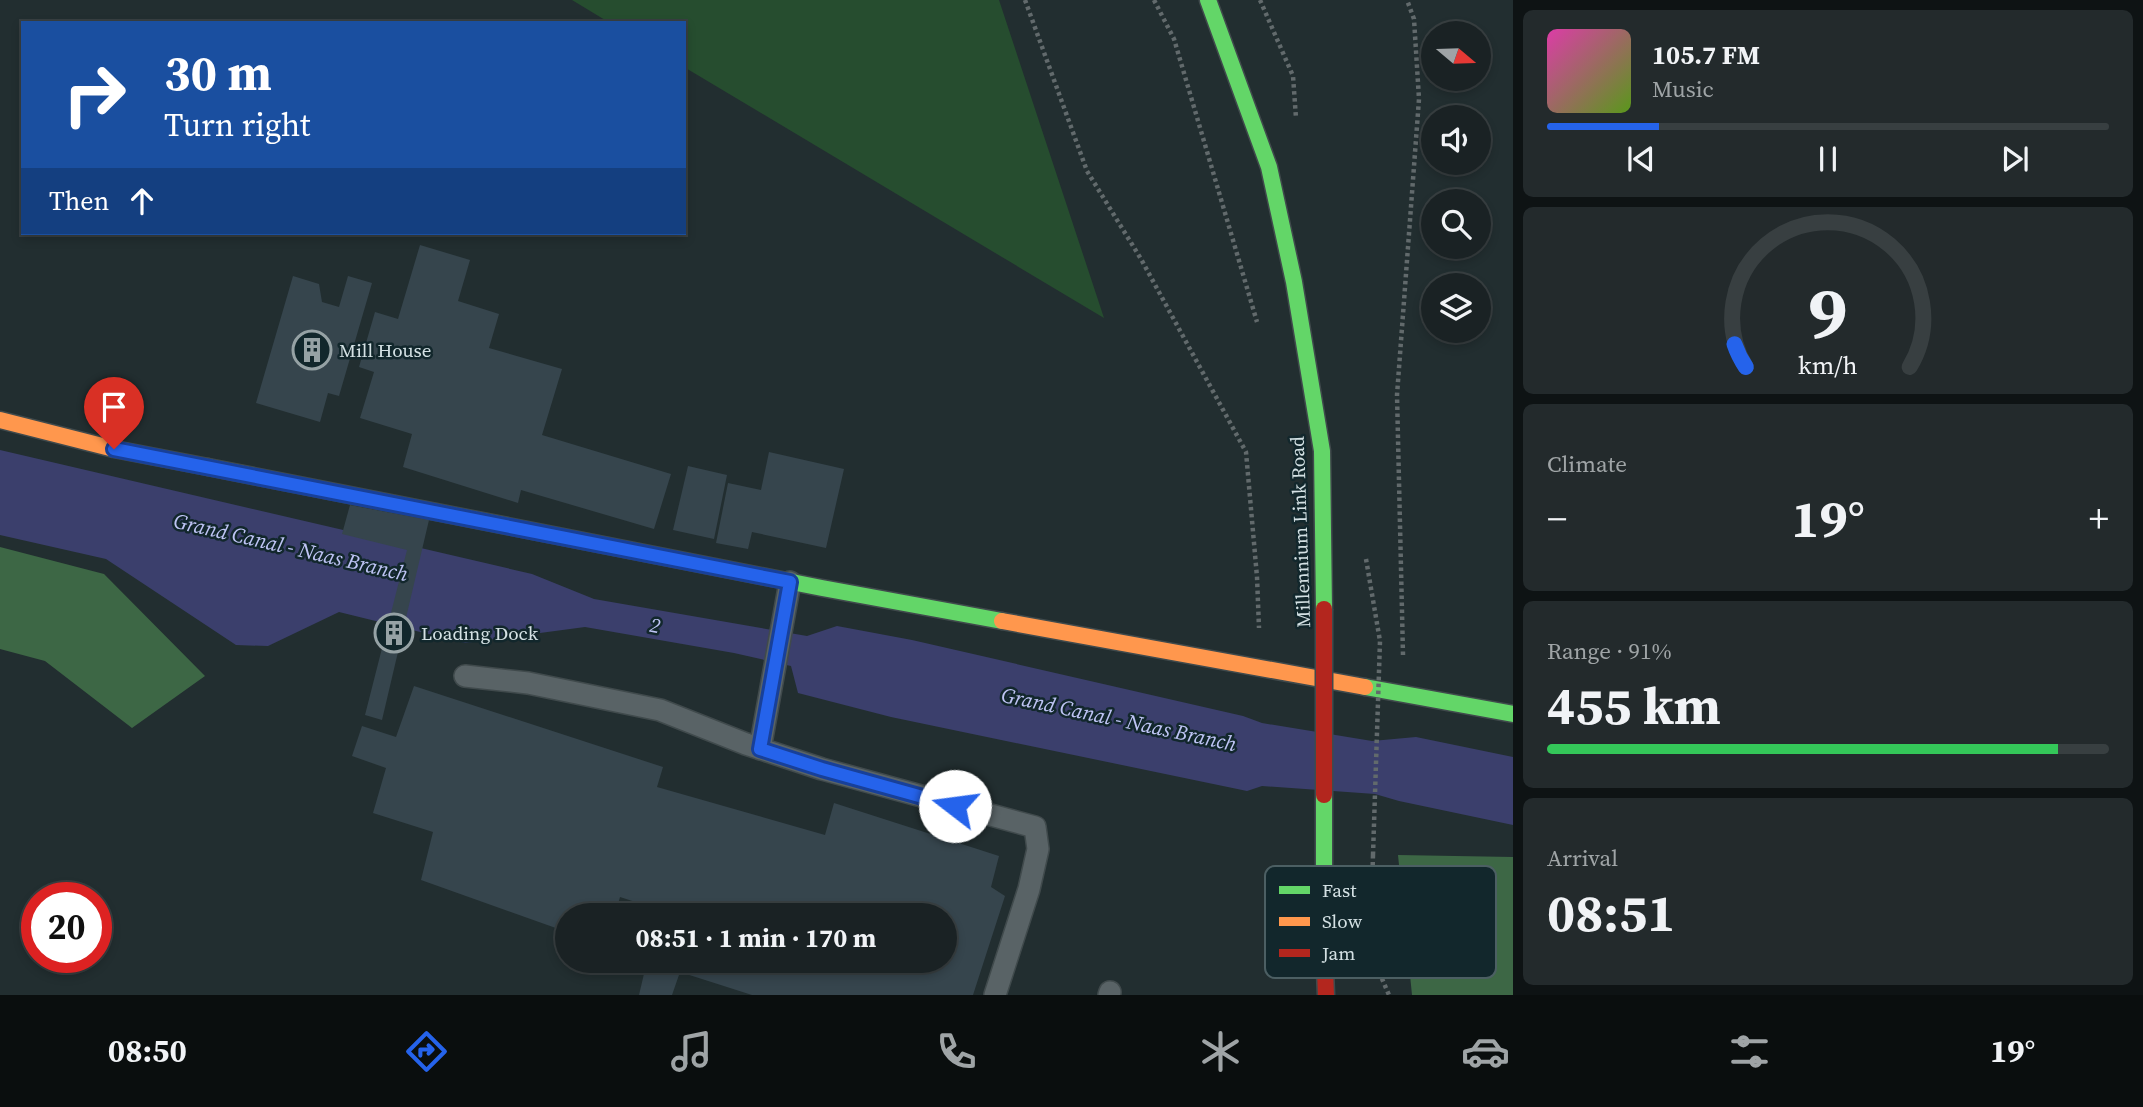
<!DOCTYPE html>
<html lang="en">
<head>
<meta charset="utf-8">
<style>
	body { margin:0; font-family:"Source Serif 4",serif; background:#232a2c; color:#f1f3f6; height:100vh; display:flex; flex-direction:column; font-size:26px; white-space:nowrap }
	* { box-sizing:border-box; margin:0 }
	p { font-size:23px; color:#9fa4a6 }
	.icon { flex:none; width:38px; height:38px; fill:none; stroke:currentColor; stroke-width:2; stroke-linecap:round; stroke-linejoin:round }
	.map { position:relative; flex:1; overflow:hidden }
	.sheet { display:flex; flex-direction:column; gap:10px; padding:10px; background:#0e1314; width:630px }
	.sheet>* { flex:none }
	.guide { position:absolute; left:21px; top:21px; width:665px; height:214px; border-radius:0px; box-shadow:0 4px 10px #0003,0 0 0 2px #383f41; background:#1a4fa0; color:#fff; overflow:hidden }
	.needle { width:46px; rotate:109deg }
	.controls { position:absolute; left:1421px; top:21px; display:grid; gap:14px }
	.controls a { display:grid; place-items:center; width:70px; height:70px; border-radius:50%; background:#1a2224; box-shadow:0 4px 10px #0003,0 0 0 2px #383f41; font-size:35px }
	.speed { position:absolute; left:21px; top:882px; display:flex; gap:14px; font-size:35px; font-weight:700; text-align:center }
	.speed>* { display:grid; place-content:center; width:91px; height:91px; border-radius:50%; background:#1a2224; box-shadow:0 4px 10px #0003,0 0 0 2px #383f41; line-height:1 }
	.speed .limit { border:10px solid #d22; background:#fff; color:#111 }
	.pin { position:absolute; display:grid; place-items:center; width:60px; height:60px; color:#fff; margin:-72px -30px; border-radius:50% 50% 50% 0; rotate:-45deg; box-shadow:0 0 7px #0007 }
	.pin .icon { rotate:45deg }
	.me { position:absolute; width:77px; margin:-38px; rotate:285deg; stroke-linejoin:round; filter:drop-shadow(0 0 5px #0008) }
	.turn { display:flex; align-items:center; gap:24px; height:147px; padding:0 28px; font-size:32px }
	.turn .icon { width:91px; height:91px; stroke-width:2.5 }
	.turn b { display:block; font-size:49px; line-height:60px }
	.then { display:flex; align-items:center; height:66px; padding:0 28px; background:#0003; gap:14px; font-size:26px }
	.big { font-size:52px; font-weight:700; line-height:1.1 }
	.sheet .tile { flex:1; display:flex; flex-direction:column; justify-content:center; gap:10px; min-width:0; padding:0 24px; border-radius:10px; background:#232a2c }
	.sheet .dial { align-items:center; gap:0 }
	.dial svg { height:182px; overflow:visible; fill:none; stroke:#383f41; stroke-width:7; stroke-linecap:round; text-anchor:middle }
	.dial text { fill:#f1f3f6; stroke:none }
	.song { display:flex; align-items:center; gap:21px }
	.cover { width:84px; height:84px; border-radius:10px; background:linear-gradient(135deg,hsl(320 70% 55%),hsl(90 70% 35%)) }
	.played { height:7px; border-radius:4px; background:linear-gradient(90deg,#2563eb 20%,#383f41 20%) }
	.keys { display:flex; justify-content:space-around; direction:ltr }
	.heat { display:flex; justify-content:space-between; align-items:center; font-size:38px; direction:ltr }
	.charge { height:10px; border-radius:5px; background:linear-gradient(90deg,#34c759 91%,#383f41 0) }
	.trip { position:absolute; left:555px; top:903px; width:402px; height:70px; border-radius:35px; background:#1a2224; box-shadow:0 4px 10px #0003,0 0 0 2px #383f41; font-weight:700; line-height:70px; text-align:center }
	.tabs { display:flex; height:112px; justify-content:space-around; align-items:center; background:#0a0e0e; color:#9fa4a6 }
	.tabs .icon { width:49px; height:49px }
	.tabs .current { color:#2563eb }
	.tabs b { font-size:32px; color:#f1f3f6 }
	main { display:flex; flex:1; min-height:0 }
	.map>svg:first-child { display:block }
	.green { fill:#264d2f }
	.forest { fill:#3d6745 }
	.water { fill:#3b3f6c }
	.building { fill:#36454d }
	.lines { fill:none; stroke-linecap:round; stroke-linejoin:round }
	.lane-casing { stroke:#404a4c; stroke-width:24 }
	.fast-casing { stroke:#404a4c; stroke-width:19 }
	.slow-casing { stroke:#404a4c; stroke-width:19 }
	.jam-casing { stroke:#404a4c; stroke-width:19 }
	.path { stroke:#626a6c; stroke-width:4.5; stroke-dasharray:3.5 3.5; stroke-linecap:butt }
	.lane { stroke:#596366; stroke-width:21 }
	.fast { stroke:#63d668; stroke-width:16 }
	.slow { stroke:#ff974d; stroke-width:16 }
	.jam { stroke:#b3261e; stroke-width:16 }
	.fast-bridge-casing { stroke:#404a4c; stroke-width:19; stroke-linecap:butt }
	.jam-bridge-casing { stroke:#404a4c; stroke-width:19; stroke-linecap:butt }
	.path-bridge { stroke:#626a6c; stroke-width:4.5; stroke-dasharray:3.5 3.5; stroke-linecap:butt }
	.fast-bridge { stroke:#63d668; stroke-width:16 }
	.jam-bridge { stroke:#b3261e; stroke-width:16 }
	.route-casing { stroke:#184099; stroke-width:18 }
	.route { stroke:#2563eb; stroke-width:12 }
	.labels { text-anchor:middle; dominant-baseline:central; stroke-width:5; stroke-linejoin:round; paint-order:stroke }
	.poi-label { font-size:19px; fill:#d4e1e4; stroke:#12272c; text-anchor:start }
	.street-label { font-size:19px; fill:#d4e1e4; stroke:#12272c }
	.water-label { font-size:21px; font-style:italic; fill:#bec4f4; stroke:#12272c }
	.key { fill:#12272c; stroke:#4c5f63; stroke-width:2 }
	.key-label { font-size:19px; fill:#d4e1e4 }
</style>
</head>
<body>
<main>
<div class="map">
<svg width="1513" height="995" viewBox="0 0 1513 995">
	<rect width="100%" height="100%" fill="#222e30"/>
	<path class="green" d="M572 0H999L1104 318 684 67V23H610Z"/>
	<path class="forest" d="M0 547 104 574 205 676 132 728 45 661 0 649Z
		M1398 855 1513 857V995H1412Z"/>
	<path class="water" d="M0 450 532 574 594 599 807 636 837 626 912 640 1243 716 1262 723 1372 741 1416 737 1513 757V825L1399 801 1375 794 1262 786 1247 791 891 717 798 693 791 666 734 653 585 627 465 643 339 612 268 646 236 645 106 559 0 535Z"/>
	<path class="building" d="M420 245 470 260 458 301 499 314 489 348 562 369 542 435 671 474 654 529 521 490 518 503 403 467 412 434 360 418 374 372 359 367 375 312 398 319Z
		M293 276 319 284 322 302 339 307 348 276 372 283 339 396 328 393 320 422 256 403Z
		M769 452 844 469 826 548 752 532 748 549 716 543 728 483 761 490Z
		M688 466 727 475 714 539 673 530Z
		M350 505 429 520 382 720 365 715 407 550 342 534Z
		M414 686 663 767 657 787 825 835 834 803 999 856 991 887 1005 896 973 995H752L680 972 672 995H639L647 961H945V915H658L660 910 620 897 615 915H567V932L421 880 433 832 373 813 386 768 352 756 362 726 396 737Z"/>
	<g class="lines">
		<defs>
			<path id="lane" d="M465 676 528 683 660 710 746 744 822 769 1035 827 1038 849 1029 889 995 995
				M760 749 790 582
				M1109 995 1110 992"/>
			<path id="fast" d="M1208 0 1269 167 1294 282 1322 451 1324 609
				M208 467 822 588 1002 621
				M1365 687 1513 714"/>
			<path id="slow" d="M0 420 114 449 208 467
				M1002 621 1365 687"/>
			<path id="jam" d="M1324 946 1326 995"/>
		</defs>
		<use href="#lane" class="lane-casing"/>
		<use href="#fast" class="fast-casing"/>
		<use href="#slow" class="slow-casing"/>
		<use href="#jam" class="jam-casing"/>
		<path class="path" d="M1025 0 1087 171 1141 259 1246 452 1257 577 1259 628
			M1154 0 1174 39 1257 322
			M1260 0 1293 76 1296 118
			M1366 559 1380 641
			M1403 655 1397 395 1419 99 1414 19 1407 0
			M1373 855 1370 951 1389 995"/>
		<use href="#lane" class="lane"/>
		<use href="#fast" class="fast"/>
		<use href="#slow" class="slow"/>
		<use href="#jam" class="jam"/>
		<defs>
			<path id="fast-bridge" d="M1324 795V946"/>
			<path id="jam-bridge" d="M1324 609V795"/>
		</defs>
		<use href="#fast-bridge" class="fast-bridge-casing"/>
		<use href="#jam-bridge" class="jam-bridge-casing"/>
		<path class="path-bridge" d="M1373 855 1380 641"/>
		<use href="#fast-bridge" class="fast-bridge"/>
		<use href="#jam-bridge" class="jam-bridge"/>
	</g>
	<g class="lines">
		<defs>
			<path id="route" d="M114 449 790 582 760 749 822 769 955 806"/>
		</defs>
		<use href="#route" class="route-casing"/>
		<use href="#route" class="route"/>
	</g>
	<defs>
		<symbol id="building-ring" viewBox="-11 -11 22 22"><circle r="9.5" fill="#12272c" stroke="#96a2a5" stroke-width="1.5"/><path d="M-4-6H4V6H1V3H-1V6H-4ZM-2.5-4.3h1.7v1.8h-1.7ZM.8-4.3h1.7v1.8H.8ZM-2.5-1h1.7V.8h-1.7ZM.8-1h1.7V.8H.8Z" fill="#96a2a5"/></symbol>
	</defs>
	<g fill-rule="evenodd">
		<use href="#building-ring" x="290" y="328" width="44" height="44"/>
		<use href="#building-ring" x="372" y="611" width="44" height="44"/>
	</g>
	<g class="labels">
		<g class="poi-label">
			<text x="339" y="350">Mill House</text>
			<text x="421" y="633">Loading Dock</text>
		</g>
		<g class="street-label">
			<text transform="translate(1300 532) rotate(-92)">Millennium Link Road</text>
		</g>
		<g class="water-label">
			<text transform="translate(291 547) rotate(13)">Grand Canal - Naas Branch</text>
			<text transform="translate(655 625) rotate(10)">2</text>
			<text transform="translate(1119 719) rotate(12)">Grand Canal - Naas Branch</text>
		</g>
	</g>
	<rect x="1265" y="866" width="231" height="112" rx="10" class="key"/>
	<rect x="1279" y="886" width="31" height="8" fill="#63d668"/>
	<rect x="1279" y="917" width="31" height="9" fill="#ff974d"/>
	<rect x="1279" y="949" width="31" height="8" fill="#b3261e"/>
	<g class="key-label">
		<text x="1322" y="897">Fast</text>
		<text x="1322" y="928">Slow</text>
		<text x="1322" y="960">Jam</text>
	</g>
</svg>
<div class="controls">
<a><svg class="needle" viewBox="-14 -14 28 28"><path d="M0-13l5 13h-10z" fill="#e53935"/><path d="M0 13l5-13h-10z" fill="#9fa4a6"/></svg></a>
<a><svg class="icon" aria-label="sound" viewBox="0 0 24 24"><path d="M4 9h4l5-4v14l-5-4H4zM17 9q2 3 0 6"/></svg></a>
<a><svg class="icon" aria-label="search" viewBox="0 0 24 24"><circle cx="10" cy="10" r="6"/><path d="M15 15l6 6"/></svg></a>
<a><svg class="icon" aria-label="layers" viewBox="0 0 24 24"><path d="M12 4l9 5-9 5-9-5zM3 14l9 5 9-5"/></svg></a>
</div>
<div class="speed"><div class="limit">20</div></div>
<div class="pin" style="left:114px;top:449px;background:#d93025"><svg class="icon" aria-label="arrive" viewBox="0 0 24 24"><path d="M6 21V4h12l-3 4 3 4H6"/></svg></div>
<svg class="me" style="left:955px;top:806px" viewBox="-20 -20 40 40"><circle r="19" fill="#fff"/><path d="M0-13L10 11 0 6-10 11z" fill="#2563eb"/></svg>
<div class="trip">08:51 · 1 min · 170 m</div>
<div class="guide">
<div class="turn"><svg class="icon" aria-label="right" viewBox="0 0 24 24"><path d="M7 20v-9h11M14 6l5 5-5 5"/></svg><div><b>30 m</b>Turn right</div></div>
<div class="then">Then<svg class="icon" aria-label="ahead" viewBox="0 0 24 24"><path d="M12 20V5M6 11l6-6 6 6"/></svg></div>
</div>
</div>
<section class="sheet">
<div class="tile">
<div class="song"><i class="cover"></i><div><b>105.7 FM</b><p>Music</p></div></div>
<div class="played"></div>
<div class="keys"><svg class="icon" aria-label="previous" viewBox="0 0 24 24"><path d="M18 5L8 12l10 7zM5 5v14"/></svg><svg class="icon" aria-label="pause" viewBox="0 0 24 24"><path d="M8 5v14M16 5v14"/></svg><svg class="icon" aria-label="next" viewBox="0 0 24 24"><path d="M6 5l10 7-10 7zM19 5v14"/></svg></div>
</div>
<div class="tile dial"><svg viewBox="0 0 100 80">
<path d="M14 69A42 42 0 1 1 86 69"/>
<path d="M14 69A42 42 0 0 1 9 59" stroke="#2563eb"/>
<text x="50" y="56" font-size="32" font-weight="700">9</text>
<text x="50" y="72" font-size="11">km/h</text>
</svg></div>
<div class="tile"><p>Climate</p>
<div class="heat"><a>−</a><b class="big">19°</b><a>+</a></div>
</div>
<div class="tile"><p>Range · 91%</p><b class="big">455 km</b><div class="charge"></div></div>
<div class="tile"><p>Arrival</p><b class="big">08:51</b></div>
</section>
</main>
<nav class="tabs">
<b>08:50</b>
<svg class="icon current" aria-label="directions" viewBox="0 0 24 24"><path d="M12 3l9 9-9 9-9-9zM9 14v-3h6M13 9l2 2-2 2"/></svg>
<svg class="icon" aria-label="music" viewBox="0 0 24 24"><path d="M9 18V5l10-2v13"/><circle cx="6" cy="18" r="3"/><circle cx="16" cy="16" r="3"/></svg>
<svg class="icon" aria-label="phone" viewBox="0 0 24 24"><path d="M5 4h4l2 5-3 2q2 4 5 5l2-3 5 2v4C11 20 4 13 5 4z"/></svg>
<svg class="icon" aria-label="climate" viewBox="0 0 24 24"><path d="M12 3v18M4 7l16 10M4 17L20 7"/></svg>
<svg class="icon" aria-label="car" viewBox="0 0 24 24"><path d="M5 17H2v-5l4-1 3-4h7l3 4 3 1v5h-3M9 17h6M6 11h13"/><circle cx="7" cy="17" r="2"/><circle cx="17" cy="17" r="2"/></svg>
<svg class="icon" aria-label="filters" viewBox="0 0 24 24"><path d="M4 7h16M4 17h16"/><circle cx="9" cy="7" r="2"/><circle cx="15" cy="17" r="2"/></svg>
<b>19°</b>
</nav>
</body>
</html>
